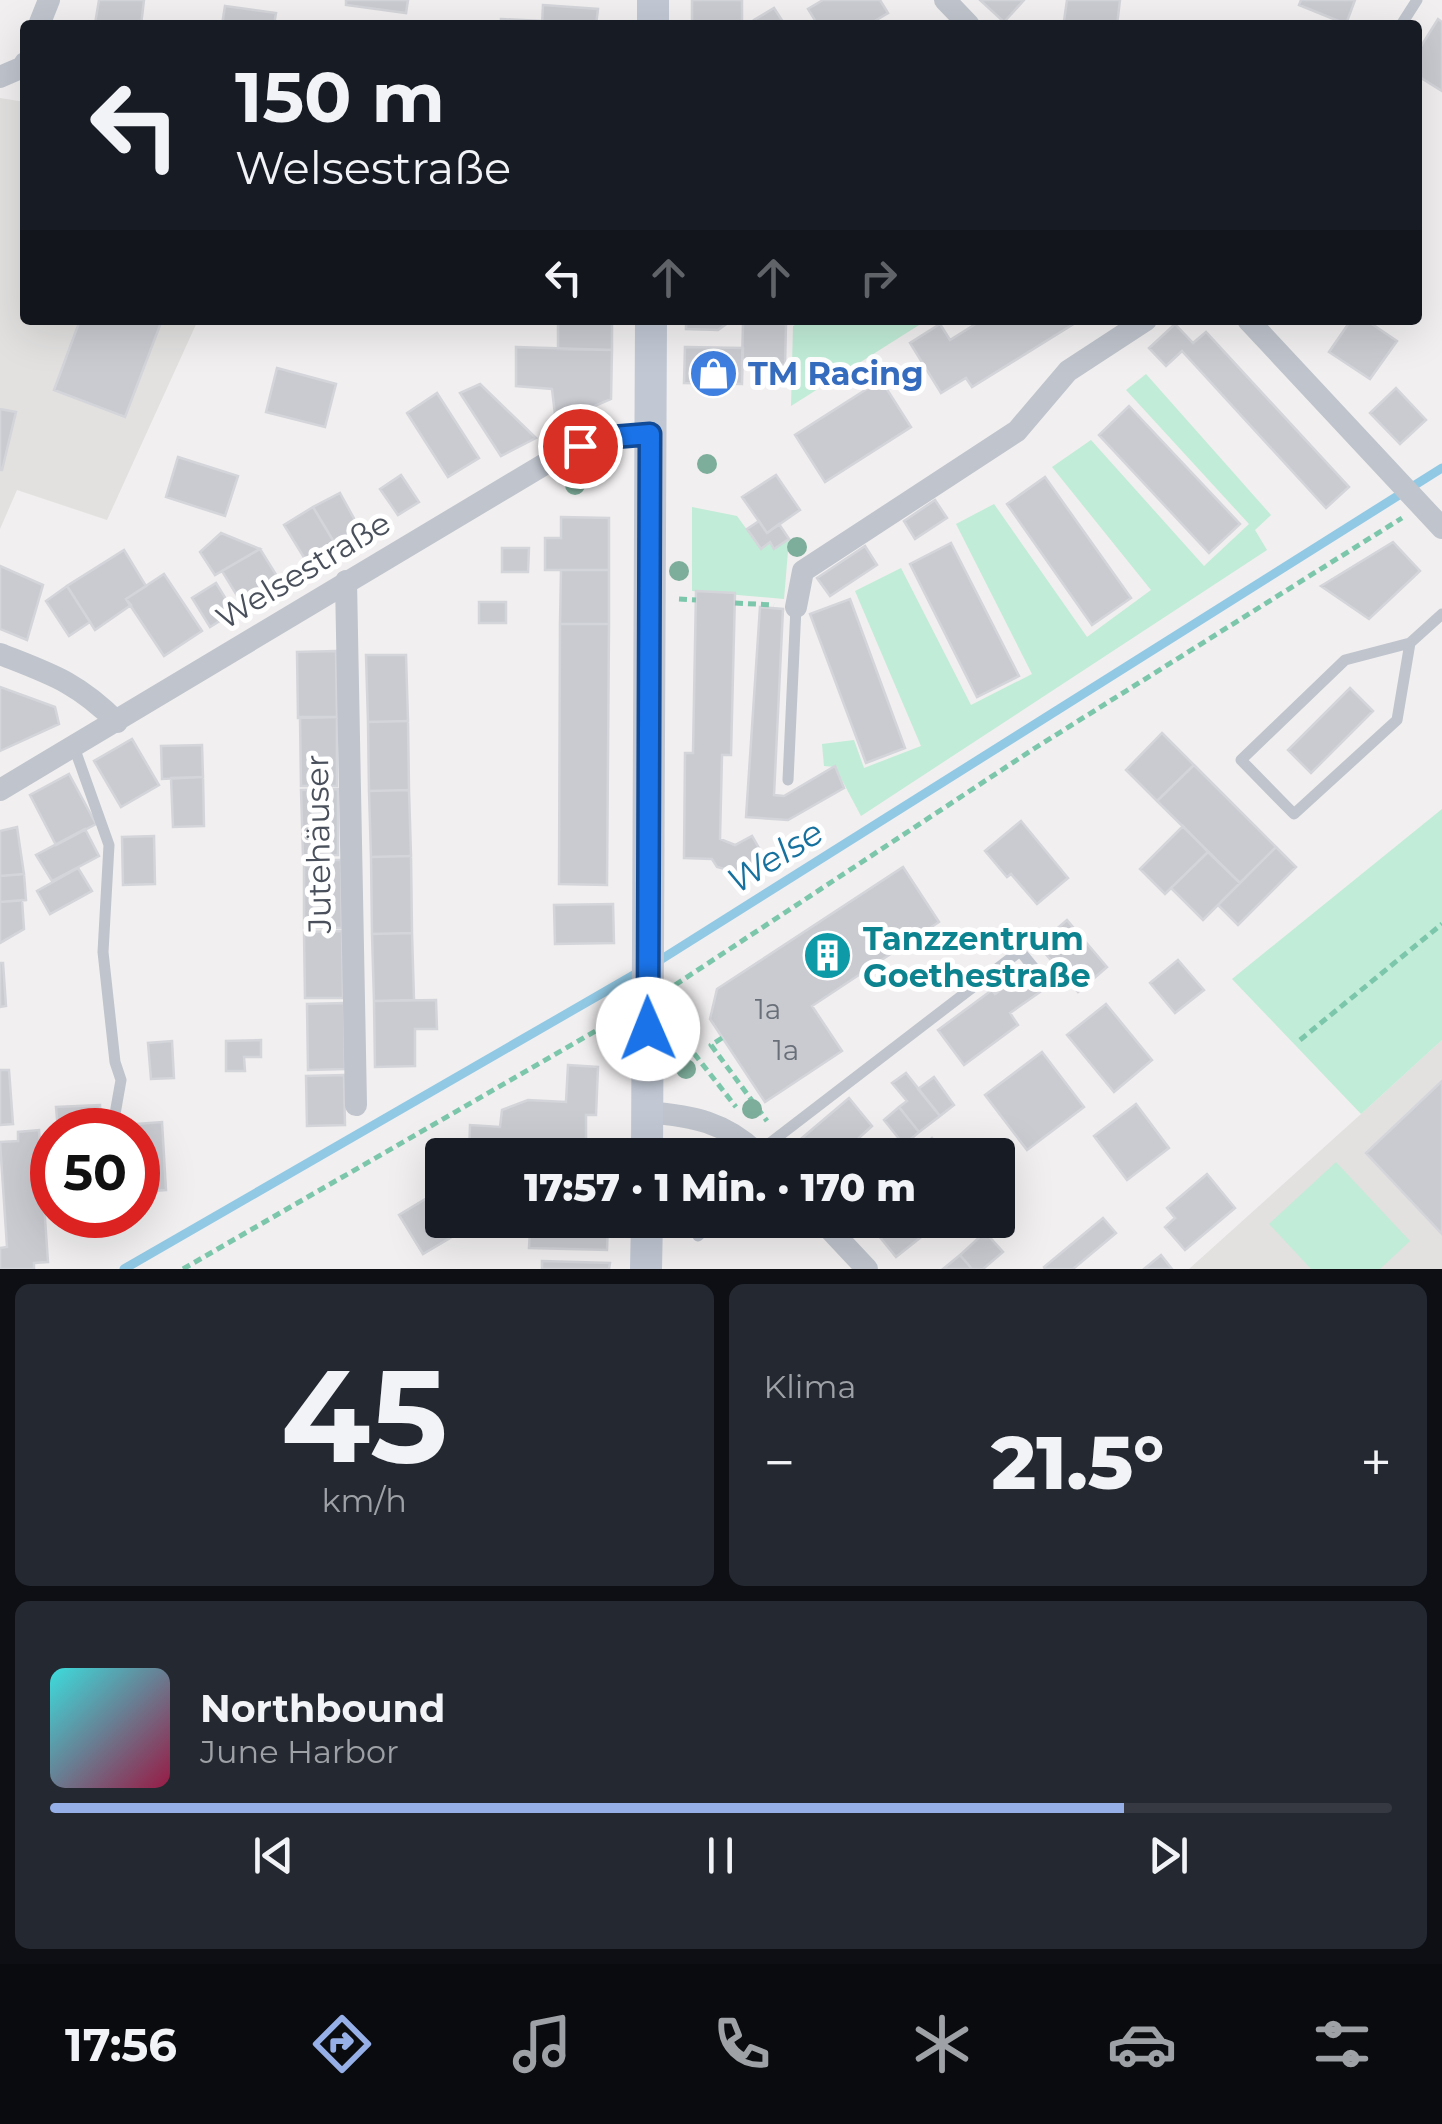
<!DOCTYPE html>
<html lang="de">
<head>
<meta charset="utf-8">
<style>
	body { margin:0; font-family:Montserrat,sans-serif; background:#242831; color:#f1f3f6; height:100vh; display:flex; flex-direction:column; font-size:38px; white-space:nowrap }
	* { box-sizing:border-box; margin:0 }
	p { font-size:32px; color:#9ea1a6 }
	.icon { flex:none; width:55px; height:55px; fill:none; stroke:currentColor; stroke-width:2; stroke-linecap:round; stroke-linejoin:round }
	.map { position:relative; height:1269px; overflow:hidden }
	.sheet { display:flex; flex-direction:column; gap:15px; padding:15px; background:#0d0f14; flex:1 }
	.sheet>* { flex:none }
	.top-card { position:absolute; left:20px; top:20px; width:1402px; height:305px; border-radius:10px; box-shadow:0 10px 40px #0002; background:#171b24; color:#f1f3f6; overflow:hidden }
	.speed { position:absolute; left:30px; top:1108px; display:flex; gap:20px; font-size:50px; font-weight:700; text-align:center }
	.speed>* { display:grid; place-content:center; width:130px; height:130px; border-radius:50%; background:#171b24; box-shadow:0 10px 40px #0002; line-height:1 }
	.speed .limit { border:15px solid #d22; background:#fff; color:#111 }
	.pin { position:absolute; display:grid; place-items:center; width:85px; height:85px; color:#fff; margin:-42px; border:5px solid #fff; border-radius:50%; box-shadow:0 2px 10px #0007 }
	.me { position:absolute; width:110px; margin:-55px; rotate:359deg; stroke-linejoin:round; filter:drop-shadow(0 0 8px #0008) }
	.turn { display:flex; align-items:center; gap:35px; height:210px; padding:0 50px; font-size:45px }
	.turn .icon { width:130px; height:130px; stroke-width:2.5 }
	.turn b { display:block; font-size:70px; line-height:85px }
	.lanes { display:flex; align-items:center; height:95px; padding:0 50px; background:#0003; justify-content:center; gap:50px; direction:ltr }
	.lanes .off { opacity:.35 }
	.big { font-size:75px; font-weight:800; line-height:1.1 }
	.sheet .widget { flex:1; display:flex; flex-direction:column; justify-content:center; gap:15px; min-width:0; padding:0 35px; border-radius:15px; background:#242831 }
	.sheet .dial { align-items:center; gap:0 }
	.dial b { font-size:130px; line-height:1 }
	.song { display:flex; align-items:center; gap:30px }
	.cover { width:120px; height:120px; border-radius:15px; background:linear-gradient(135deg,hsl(180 70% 55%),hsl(340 70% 35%)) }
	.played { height:10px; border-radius:5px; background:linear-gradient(90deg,#96afe7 80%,#363941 80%) }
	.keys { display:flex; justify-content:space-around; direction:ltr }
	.heat { display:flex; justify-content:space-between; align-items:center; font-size:55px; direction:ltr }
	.sheet .tiles { flex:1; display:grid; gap:15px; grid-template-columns:1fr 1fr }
	.widget:last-child { grid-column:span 2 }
	.trip { position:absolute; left:425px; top:1138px; width:590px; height:100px; border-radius:10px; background:#171b24; box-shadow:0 10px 40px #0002; font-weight:800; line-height:100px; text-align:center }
	.tabs { display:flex; height:160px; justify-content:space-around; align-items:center; background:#090b0e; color:#9ea1a6 }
	.tabs .icon { width:70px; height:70px }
	.tabs .active { color:#96afe7 }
	.tabs b { font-size:45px; color:#f1f3f6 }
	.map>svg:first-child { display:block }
	.education { fill:#e2e1e0 }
	.green { fill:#c1ecd7 }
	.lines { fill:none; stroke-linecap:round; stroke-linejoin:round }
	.stream { stroke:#91c9e5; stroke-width:9 }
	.building { fill:#c9cbd1; stroke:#d4d5da; stroke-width:2.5 }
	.path { stroke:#7cc7ac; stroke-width:5; stroke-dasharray:8 5; stroke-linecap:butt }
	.service { stroke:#bfc4cd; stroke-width:11 }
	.minor { stroke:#bfc4cd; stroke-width:22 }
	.secondary { stroke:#c1c8d4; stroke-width:32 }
	.tree { fill:#7dad9b }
	.route-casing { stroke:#114b97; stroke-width:25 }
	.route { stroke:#1a73e8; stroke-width:18 }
	.labels { text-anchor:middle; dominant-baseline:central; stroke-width:10; stroke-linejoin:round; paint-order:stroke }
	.number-label { font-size:28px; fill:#696f78 }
	.shop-label { font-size:32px; font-weight:bold; fill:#366cbe; stroke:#fff; text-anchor:start }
	.street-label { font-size:32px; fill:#49505b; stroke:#fff }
	.culture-label { font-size:32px; font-weight:bold; fill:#0d838f; stroke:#fff; text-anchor:start }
	.water-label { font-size:35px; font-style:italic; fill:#17719f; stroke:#fff }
</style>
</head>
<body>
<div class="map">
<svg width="1442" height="1269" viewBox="0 0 1442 1269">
	<rect width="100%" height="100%" fill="#f1efef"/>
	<path class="education" d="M0 98 25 102V320H198L107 520 17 490 0 529Z
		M1442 1040V1269H1189L1361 1114Z"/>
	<path class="green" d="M804 320H927L791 406 793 326Z
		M1146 374 1271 515 1255 530 1267 550 861 816 835 767 824 766 822 744 854 740 864 768 921 746 855 591 901 568 971 705 1032 674 956 524 994 504 1087 637 1151 590 1052 467 1091 440 1204 566 1249 524 1126 390Z
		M692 507 737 516 761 549 770 542 775 549 789 539 784 599 692 591Z
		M1442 809V1040L1361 1114 1232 979Z
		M1336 1162 1410 1241 1380 1269H1311L1269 1224Z"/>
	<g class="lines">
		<path class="stream" d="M657 962 1442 468
			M124 1269 639 972"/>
	</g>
	<path class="building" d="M99 0H144L141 25 95 24Z
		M346 0H408L406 13 346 5Z
		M692 0H742V25H692Z
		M823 0H880L888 13 868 25H818L808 9Z
		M980 0H1024L1004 22Z
		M1067 0H1120L1117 25 1064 21Z
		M1301 0H1355L1346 24 1299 5Z
		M543 5 598 9 596 25H542Z
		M225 6 276 13 274 25H222Z
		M774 8 785 25H757L754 20Z
		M501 19 542 21V25H501Z
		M1438 19 1442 22V91L1418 76V51Z
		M80 320H162L125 417 54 390Z
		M558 320H612V350L558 349Z
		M686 320H732L718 330 686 329Z
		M982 320H1080L972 387 966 378 941 393 910 343 940 324 950 340Z
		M1351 320H1366L1397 341 1370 379 1329 352Z
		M743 323 786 324 785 365 742 364Z
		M1175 324 1193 343 1206 332 1349 487 1326 508 1182 351 1166 366 1149 348Z
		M516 347 612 350 611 399 556 423 552 389 516 386Z
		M685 347 743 348 742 384 684 383Z
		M277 368 336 384 325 427 266 412Z
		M881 380 911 427 825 482 795 435Z
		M480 384 536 438 501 456 460 393Z
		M1396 388 1426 420 1400 444 1370 413Z
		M437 393 479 458 448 477 407 413Z
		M1129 406 1240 524 1209 553 1099 435Z
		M0 409 16 412 2 470H0Z
		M178 457 238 476 225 516 166 497Z
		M401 475 419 502 398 515 380 489Z
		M776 475 800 510 767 533 742 497Z
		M1045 477 1131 598 1092 625 1007 504Z
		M340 493 362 533 337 547 313 507Z
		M935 500 947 518 915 539 904 521Z
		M313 507 337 547 308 564 284 525Z
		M561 517 609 518V570H545V538H561Z
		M759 521 767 533 779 524 789 539 774 549 770 542 761 549 747 529Z
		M221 533 260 549 215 575 200 552Z
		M1393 542 1420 571 1369 619 1321 586Z
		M951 543 1019 676 977 697 910 564Z
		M865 546 877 565 830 596 817 578Z
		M502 548H529L528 572H502Z
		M260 549 285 589 247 612 222 571Z
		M124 550 146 586 126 599 131 605 95 630 67 586Z
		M0 566 43 585 27 640 0 629Z
		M561 570H609V624H560Z
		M164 574 202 631 164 656 126 599Z
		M216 583 234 612 210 627 192 598Z
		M67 586 90 622 69 636 46 601Z
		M696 591 735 593 731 755H722L720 839 735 845 752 836 767 862 733 882 725 869 717 867 712 859 684 858 685 753H693Z
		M850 599 905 748 866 763 810 614Z
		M479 602H506V623H479Z
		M760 607 783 609 774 795 784 796 835 766 844 788 788 820 746 817Z
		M560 624H609L607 885 559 884Z
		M336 651 337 717 298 718 297 652Z
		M366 655H406L408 721 368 722Z
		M0 687 55 707 59 724 0 751Z
		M1350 688 1373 711 1311 773 1288 750Z
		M300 717H337V786H301Z
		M408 721 409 790 369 791 368 722Z
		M1162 733 1194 765 1157 801 1126 770Z
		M132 739 159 785 121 807 94 761Z
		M202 745 203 777 162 779 161 746Z
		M1194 765 1276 847 1240 883 1157 801Z
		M69 774 96 824 56 845 30 795Z
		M203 777 204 826 173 827 171 778Z
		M338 789V855L303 856 301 790Z
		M409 790 411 856 371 857 369 791Z
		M1021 821 1068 878 1037 904 1011 874 1007 877 985 851Z
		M1183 826 1208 852 1165 894 1140 869Z
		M17 827 24 874 0 876V831Z
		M85 829 99 856 52 881 36 855Z
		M154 836 155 884 123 885 122 837Z
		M1276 847 1296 867 1238 925 1218 905Z
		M1208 852 1240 883 1203 920 1171 888Z
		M411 856 412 933 372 934 371 857Z
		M304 860H341L342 928H304Z
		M903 867 939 922 812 1006 842 1051 765 1102 710 1019 717 989Z
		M78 868 92 891 50 914 37 891Z
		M24 874 26 900 0 902V876Z
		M22 900 24 929 0 943V902Z
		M613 904 614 943 555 944 554 905Z
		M1067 920 1107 967 1078 992 1038 945Z
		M342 931 343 998H305L304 932Z
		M412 933 414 1000 374 1001 372 934Z
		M1178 960 1204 990 1175 1013 1150 983Z
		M0 963H3L6 1006 0 1007Z
		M1025 972 1040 992 1010 1013 1018 1025 964 1065 938 1030 992 990 995 994Z
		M436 1000 437 1029H415V1066L375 1067 374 1001Z
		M344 1003 345 1069 308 1070 307 1004Z
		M1106 1004 1152 1060 1114 1092 1067 1035Z
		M261 1040V1057H244L245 1071H226V1041Z
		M172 1041 174 1078 151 1079 148 1043Z
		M1042 1052 1084 1107 1027 1150 985 1095Z
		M568 1065 598 1067 596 1115H586V1150L579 1149V1155H551V1151L515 1149V1155H469L470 1125 500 1127 502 1110 528 1100 566 1102Z
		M0 1070H9L13 1124 0 1125Z
		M906 1073 940 1116 919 1132 899 1107 907 1101 892 1083Z
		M344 1075 345 1125 307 1126 306 1076Z
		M934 1077 954 1105 940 1116 918 1089Z
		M1442 1081V1234L1366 1153Z
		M849 1098 872 1126 850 1146 855 1152 851 1155H804L795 1144Z
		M1136 1104 1169 1148 1127 1180 1094 1136Z
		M100 1105 101 1130H58L56 1107Z
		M899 1107 919 1132 904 1145 884 1120Z
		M162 1122 166 1190 138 1192V1130H123V1125Z
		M39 1130 48 1262 34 1263V1269H0V1248L7 1247 0 1142 18 1141V1132Z
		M932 1138 946 1155H910Z
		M1207 1174 1235 1208 1185 1250 1165 1227 1175 1218 1167 1208Z
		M442 1189V1220L477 1222 423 1254 399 1215Z
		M63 1215H106L107 1220 64 1223Z
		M1103 1218 1116 1233 1073 1269H1045L1044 1267Z
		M556 1220H608L607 1250 529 1248 530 1230H556Z
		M876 1220H930L935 1226 896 1257 870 1225Z
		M985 1232 1003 1252 983 1269H972L960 1255Z
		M960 1255 972 1269H943Z
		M1161 1255 1172 1269H1144Z
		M542 1261 610 1263 609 1269H542Z"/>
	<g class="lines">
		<path class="path" d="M679 599 696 600
			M735 603 774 605
			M675 985 1035 748 1402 518
			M678 1033 736 1107
			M722 1038 711 1045 767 1121
			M1300 1040 1442 924
			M183 1269 618 1018"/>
		<path class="service" d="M1401 25 1417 0
			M1410 643 1397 720 1294 814 1241 760 1345 660 1410 643 1442 614
			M74 747 109 845 103 952 115 1062 121 1080 115 1114
			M788 780 796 607
			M757 1153 1020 951 1034 968
			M698 1236 715 1220"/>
		<path class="minor" d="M945 0 969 25
			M39 25 49 0
			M0 77 23 67 25 63
			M1248 320 1442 528
			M346 581 356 1105
			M796 607 803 571 1017 431 1068 371 1146 320
			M0 654C51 674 77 682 117 722
			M0 790 560 455 601 438 650 434
			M647 1112C693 1116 726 1122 759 1155
			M821 1220 867 1269"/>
		<path class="secondary" d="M653 25V0
			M647 1155 651 320
			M646 1269 647 1220"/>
	</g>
	<g class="tree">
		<circle cx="707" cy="464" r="10"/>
		<circle cx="575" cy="485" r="10"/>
		<circle cx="797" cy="547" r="10"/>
		<circle cx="679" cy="571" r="10"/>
		<circle cx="994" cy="940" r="10"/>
		<circle cx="686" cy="1069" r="10"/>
		<circle cx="752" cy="1109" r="10"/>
	</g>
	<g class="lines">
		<defs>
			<path id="route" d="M580 446 601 438 650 434 648 1029"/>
		</defs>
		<use href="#route" class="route-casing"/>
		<use href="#route" class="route"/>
	</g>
	<defs>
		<symbol id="shop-disc" viewBox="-11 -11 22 22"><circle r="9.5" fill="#3f7fe0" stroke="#fff"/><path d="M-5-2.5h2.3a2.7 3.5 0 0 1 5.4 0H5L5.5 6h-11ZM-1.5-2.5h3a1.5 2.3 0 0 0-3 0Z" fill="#fff"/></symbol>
		<symbol id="building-disc" viewBox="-11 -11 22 22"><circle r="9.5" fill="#0f9aa8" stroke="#fff"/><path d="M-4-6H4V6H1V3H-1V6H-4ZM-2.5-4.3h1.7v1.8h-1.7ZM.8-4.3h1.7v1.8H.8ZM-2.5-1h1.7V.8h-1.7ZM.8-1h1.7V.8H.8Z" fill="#fff"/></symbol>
	</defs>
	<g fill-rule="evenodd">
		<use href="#shop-disc" x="686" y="346" width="55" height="55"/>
		<use href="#building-disc" x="800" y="928" width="55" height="55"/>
	</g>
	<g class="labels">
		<g class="number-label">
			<text x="768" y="1009">1a</text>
			<text x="786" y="1050">1a</text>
		</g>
		<g class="shop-label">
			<text x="748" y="373">TM Racing</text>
		</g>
		<g class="street-label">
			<text transform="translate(303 570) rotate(-31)">Welsestraße</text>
			<text transform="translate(318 844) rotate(-91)">Jutehäuser</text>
		</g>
		<g class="culture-label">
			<text x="863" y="938">Tanzzentrum<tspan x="863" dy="37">Goethestraße</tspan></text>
		</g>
		<g class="water-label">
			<text transform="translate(775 856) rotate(-32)">Welse</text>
		</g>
	</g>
</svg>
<div class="speed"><div class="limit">50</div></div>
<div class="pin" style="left:580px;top:446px;background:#d93025"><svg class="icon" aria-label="arrive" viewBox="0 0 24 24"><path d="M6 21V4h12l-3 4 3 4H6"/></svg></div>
<svg class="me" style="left:648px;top:1029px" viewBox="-20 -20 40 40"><circle r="19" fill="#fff"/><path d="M0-13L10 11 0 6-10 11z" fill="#1a73e8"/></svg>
<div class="trip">17:57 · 1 Min. · 170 m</div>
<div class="top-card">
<div class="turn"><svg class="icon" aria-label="left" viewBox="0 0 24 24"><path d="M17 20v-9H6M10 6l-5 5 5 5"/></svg><div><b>150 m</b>Welsestraße</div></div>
<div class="lanes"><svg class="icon" aria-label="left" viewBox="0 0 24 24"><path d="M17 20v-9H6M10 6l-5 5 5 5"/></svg><svg class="icon off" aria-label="ahead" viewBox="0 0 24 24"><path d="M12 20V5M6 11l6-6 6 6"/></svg><svg class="icon off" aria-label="ahead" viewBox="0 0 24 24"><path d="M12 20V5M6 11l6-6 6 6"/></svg><svg class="icon off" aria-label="right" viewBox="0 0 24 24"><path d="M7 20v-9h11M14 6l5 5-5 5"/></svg></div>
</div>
</div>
<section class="sheet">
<div class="tiles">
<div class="widget dial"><b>45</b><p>km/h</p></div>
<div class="widget"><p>Klima</p>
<div class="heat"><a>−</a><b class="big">21.5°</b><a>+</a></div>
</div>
<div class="widget">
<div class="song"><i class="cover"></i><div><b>Northbound</b><p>June Harbor</p></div></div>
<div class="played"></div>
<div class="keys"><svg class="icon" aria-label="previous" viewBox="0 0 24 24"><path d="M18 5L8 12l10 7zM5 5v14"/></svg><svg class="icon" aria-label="pause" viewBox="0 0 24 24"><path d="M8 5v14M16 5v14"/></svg><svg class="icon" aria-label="next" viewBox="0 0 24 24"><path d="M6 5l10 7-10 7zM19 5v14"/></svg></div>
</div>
</div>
</section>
<nav class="tabs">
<b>17:56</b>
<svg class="icon active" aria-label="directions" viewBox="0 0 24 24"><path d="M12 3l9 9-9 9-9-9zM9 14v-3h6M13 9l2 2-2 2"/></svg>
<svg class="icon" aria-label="music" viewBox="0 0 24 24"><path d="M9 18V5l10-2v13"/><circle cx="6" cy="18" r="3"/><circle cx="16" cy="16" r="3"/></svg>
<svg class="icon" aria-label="phone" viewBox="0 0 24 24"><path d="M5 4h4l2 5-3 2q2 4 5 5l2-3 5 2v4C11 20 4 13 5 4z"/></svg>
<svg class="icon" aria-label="climate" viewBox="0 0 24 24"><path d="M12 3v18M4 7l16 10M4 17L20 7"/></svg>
<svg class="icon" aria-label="car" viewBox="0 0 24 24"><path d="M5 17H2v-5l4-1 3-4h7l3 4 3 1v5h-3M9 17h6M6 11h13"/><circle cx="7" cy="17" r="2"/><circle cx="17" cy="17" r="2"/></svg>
<svg class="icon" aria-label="filters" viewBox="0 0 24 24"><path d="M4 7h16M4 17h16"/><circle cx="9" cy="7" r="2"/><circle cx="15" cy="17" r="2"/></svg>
</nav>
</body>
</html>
